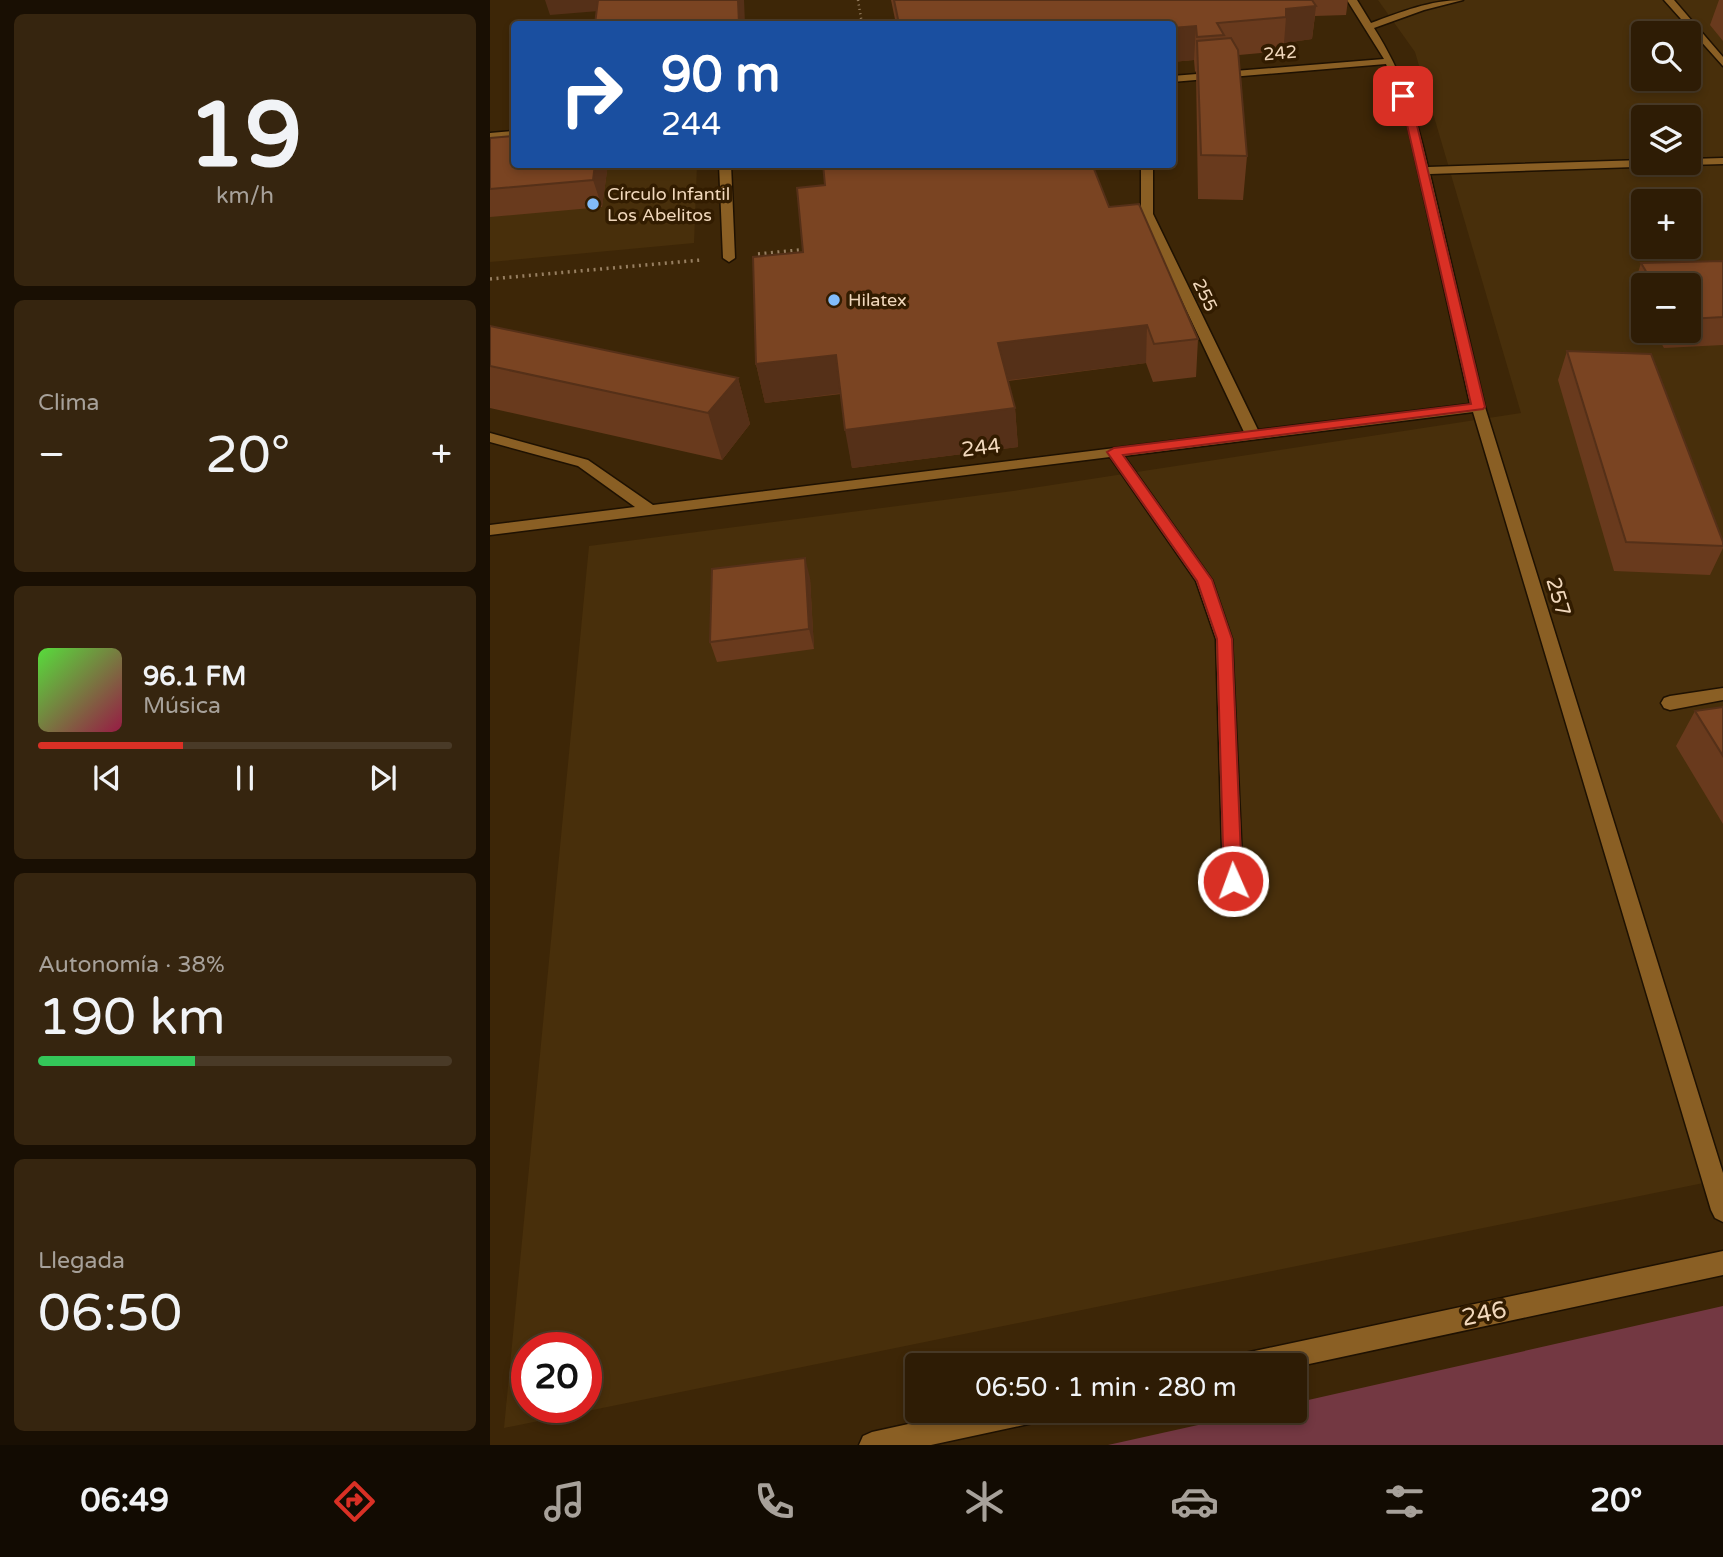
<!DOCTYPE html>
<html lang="es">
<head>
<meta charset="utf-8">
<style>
	body { margin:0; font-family:"Varela Round",sans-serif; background:#36250f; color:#f1f3f6; height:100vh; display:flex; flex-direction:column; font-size:26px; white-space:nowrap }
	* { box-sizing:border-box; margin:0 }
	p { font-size:23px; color:#a7a19a }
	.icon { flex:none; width:38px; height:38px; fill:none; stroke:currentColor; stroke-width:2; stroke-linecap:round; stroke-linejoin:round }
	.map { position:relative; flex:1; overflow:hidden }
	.details { display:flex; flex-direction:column; gap:14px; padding:14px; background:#190f03; width:490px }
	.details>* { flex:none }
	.banner { position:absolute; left:21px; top:21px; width:665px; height:147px; border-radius:7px; box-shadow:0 4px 10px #0003,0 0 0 2px #493a27; background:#1a4fa0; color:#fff; overflow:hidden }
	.tools { position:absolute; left:1141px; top:21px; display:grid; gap:14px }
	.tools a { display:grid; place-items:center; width:70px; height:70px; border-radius:7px; background:#2e1c05; box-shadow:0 4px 10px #0003,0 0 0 2px #493a27; font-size:35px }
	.speed { position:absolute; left:21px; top:1332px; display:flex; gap:14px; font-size:35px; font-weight:700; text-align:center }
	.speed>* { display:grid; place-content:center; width:91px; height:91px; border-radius:50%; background:#2e1c05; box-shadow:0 4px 10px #0003,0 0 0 2px #493a27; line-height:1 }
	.speed .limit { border:10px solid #d22; background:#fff; color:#111 }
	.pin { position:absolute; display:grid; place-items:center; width:60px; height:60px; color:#fff; margin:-30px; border-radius:14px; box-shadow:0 4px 10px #0006 }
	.me { position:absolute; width:77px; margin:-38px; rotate:358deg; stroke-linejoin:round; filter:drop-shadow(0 0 5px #0008) }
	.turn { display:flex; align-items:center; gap:24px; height:147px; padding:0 35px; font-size:32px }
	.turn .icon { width:91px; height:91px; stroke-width:2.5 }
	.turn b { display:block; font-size:49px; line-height:60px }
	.big { font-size:52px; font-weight:600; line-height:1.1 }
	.details .tile { flex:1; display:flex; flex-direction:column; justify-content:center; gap:10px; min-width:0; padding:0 24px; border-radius:10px; background:#36250f }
	.details .dial { align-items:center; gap:0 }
	.dial b { font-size:91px; line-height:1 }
	.song { display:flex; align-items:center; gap:21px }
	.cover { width:84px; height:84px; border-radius:10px; background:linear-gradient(135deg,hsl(110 70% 55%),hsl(340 70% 35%)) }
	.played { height:7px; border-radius:4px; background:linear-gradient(90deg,#d93025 35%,#493a27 35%) }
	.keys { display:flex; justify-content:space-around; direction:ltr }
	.heat { display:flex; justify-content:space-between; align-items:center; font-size:38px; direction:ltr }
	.charge { height:10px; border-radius:5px; background:linear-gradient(90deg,#34c759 38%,#493a27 0) }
	.trip { position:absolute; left:415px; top:1353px; width:402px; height:70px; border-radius:7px; background:#2e1c05; box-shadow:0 4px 10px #0003,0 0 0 2px #493a27; font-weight:600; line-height:70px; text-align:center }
	.tabs { display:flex; height:112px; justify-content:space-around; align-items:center; background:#120b02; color:#a7a19a }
	.tabs .icon { width:49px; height:49px }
	.tabs .on { color:#d93025 }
	.tabs b { font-size:32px; color:#f1f3f6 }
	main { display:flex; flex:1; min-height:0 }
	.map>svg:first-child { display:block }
	.built { fill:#482f0b; fill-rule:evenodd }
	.green { fill:#733842 }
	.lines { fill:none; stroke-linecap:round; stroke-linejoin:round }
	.minor-casing { stroke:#1e1102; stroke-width:3 }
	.path-far1 { stroke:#977f61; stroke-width:2.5; stroke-dasharray:1 3.5; stroke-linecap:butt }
	.path { stroke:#977f61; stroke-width:3.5; stroke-dasharray:2 4.5; stroke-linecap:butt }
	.minor { fill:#8a5f24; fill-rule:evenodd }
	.wall { fill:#693a1d }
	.shaded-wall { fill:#553018 }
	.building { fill:#7a4422; stroke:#553018; stroke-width:2 }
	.route { fill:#d93025; stroke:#8d1f18; stroke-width:2 }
	.poi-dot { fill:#82bcfa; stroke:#321c00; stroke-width:2.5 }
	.labels { text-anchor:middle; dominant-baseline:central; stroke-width:7; stroke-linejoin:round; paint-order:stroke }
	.far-street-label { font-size:18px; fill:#f1d8bc; stroke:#321c00 }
	.far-poi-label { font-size:18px; fill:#f1d8bc; stroke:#321c00; text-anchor:start }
	.street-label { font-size:21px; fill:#f1d8bc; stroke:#321c00 }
	.near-street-label { font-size:24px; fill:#f1d8bc; stroke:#321c00 }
</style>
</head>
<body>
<main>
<section class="details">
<div class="tile dial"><b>19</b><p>km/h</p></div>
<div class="tile"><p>Clima</p>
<div class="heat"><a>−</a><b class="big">20°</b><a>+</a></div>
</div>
<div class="tile">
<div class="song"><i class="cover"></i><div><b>96.1 FM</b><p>Música</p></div></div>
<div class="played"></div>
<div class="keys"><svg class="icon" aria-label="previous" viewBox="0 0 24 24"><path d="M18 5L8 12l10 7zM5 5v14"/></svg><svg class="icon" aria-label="pause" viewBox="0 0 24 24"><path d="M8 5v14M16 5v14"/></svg><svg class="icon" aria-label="next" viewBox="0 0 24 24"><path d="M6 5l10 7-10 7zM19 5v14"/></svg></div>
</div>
<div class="tile"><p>Autonomía · 38%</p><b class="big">190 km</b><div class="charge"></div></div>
<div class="tile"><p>Llegada</p><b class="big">06:50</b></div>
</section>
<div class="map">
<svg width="1233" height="1445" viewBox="0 0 1233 1445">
	<rect width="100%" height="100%" fill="#3d2607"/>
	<path class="built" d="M888 0H1233V1179L14 1428 99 546 523 491 1031 413 925 52ZM1153 33H1199V79H1153ZM1153 117H1199V163H1153ZM1153 201H1199V247H1153ZM1153 285H1199V331H1153ZM37 1348H96V1407H37Z
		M0 150 24 164 207 165 204 243 0 262Z"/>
	<path class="green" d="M1233 1306V1445H618L771 1411 805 1410V1403Z"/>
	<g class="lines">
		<defs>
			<path id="minor" d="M857 0H867L881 23C911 12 940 0 973 0L934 10 884 28C913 74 926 115 938 167L1153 160V163H1181L1175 166 940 174 995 407 1233 1173V1222L1225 1218 1221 1210 983 412 634 456 722 580 742 639 753 882 750 888 743 890 736 888 733 882 726 639 706 581 620 457 0 535V525L145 507 88 466 0 442V433L98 460 163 505 754 432 651 214V164H663V214L768 430 980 404 915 113 896 64 682 82V76L894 59Z
				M1174 0H1184L1233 57V66Z
				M24 131V137L0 139V133Z
				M1233 158V164L1199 165 1194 163H1199V159Z
				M229 164H241L245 258 239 262 233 258Z
				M1233 688V700L1180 710 1174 708 1171 703 1174 698 1180 696Z
				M1233 1251V1275L805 1367 743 1365 746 1356 755 1353Z
				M482 1410H555L552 1419 543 1423 441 1445H369L373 1436 382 1432Z"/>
		</defs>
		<use href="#minor" class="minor-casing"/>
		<path class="path-far1" d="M368 0 372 24"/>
		<path class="path" d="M268 254 319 249
			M0 279 211 260"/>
		<use href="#minor" class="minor"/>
	</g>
	<path class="wall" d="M401 0H858L856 15 825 16 822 39 794 43 793 51 749 55 757 156 753 200 708 199 706 71 705 72 704 60 682 62V24H406Z
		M1229 0H1233V41L1220 25Z
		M0 138 118 164 112 207 0 217Z
		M335 185 619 207 708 339 706 377 663 382 656 363 518 381 525 408 528 447 362 468 351 394 275 403 266 364 313 252Z
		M1233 261V345L1174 348 1164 331H1199V285H1153V312L1142 292 1151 263Z
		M0 326 248 378 260 424 232 460 0 408Z
		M1077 351 1233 546V548L1220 575 1124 571 1068 380Z
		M320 578 324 649 227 662 220 642Z
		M1233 707V824L1186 746 1205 711Z"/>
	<path class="shaded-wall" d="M55 0H119L121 10 60 15Z
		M248 0H254L255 24H249Z
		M826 6 822 39 794 43 796 17V9Z
		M706 26 704 60 682 62V28Z
		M105 164H118L112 207 103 180Z
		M657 325 656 363 511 381 508 343Z
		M346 355 353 393 275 403 266 364Z
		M248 378 260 424 232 460 218 413Z
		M525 408 528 447 362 468 355 430Z
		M315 558 320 578 324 649 319 629Z"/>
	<path class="building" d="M108 0H248L249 24H105Z
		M404 0H822L826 6 796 9V17L727 23 734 35 707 37 706 26 682 28V24H409Z
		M741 38 748 50 757 156 711 155 707 41Z
		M24 136V164H105L103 180 0 189V138Z
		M333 164H602L619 207 649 204 708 339 664 344 657 325 508 343 525 408 355 430 346 355 266 364 263 257 313 252 307 188 335 185Z
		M1233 261V317L1199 319V285H1164L1151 263Z
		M0 326 248 378 218 413 0 366Z
		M1077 351 1161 354 1233 542V546L1136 542Z
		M315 558 319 629 220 642 222 569Z
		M1233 707V756L1205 711Z"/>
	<path class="route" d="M910 94H916L924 113 995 407 993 409 633 455 722 580 742 639 752 881 749 887 743 889 737 887 734 881 727 639 707 581 617 452 624 448 981 404Z"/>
	<g class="poi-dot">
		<circle cx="103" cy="204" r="7"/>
		<circle cx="344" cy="300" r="7"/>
	</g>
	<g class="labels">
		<g class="far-street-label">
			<text transform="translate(790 53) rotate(-5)">242</text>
			<text transform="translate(715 295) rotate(64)">255</text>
		</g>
		<g class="far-poi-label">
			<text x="117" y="194">Círculo Infantil<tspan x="117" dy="21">Los Abelitos</tspan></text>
			<text x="358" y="300">Hilatex</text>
		</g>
		<g class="street-label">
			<text transform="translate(491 448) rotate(-7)">244</text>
			<text transform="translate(1068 597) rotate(73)">257</text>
		</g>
		<g class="near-street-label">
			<text transform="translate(994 1314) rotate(-12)">246</text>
		</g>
	</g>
</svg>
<div class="tools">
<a><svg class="icon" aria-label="search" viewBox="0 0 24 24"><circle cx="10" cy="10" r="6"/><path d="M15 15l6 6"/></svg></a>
<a><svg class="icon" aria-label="layers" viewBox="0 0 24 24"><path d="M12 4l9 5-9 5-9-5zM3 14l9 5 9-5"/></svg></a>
<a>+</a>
<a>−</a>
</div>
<div class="speed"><div class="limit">20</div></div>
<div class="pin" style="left:913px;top:96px;background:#d93025"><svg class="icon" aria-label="arrive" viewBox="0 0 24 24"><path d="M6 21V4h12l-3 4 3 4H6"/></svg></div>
<svg class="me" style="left:743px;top:881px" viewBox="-20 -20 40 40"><circle r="17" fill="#d93025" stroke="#fff" stroke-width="3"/><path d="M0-11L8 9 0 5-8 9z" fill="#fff"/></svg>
<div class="trip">06:50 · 1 min · 280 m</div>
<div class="banner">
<div class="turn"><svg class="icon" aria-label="right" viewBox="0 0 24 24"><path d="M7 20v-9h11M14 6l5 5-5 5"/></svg><div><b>90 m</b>244</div></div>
</div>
</div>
</main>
<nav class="tabs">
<b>06:49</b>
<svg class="icon on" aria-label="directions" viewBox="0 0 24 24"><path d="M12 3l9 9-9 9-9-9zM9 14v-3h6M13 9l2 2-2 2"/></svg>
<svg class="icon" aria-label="music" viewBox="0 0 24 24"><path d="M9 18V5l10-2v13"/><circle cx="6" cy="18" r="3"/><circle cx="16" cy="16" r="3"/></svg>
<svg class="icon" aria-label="phone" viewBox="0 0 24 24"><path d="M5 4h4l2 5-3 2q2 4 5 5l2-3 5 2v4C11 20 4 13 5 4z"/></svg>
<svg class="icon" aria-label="climate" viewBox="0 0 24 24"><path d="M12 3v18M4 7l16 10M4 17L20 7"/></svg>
<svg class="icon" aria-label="car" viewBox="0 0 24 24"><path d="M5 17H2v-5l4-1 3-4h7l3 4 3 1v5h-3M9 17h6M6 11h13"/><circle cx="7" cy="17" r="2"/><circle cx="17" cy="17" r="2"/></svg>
<svg class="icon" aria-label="filters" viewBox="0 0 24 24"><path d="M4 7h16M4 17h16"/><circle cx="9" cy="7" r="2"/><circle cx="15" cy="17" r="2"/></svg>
<b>20°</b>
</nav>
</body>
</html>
